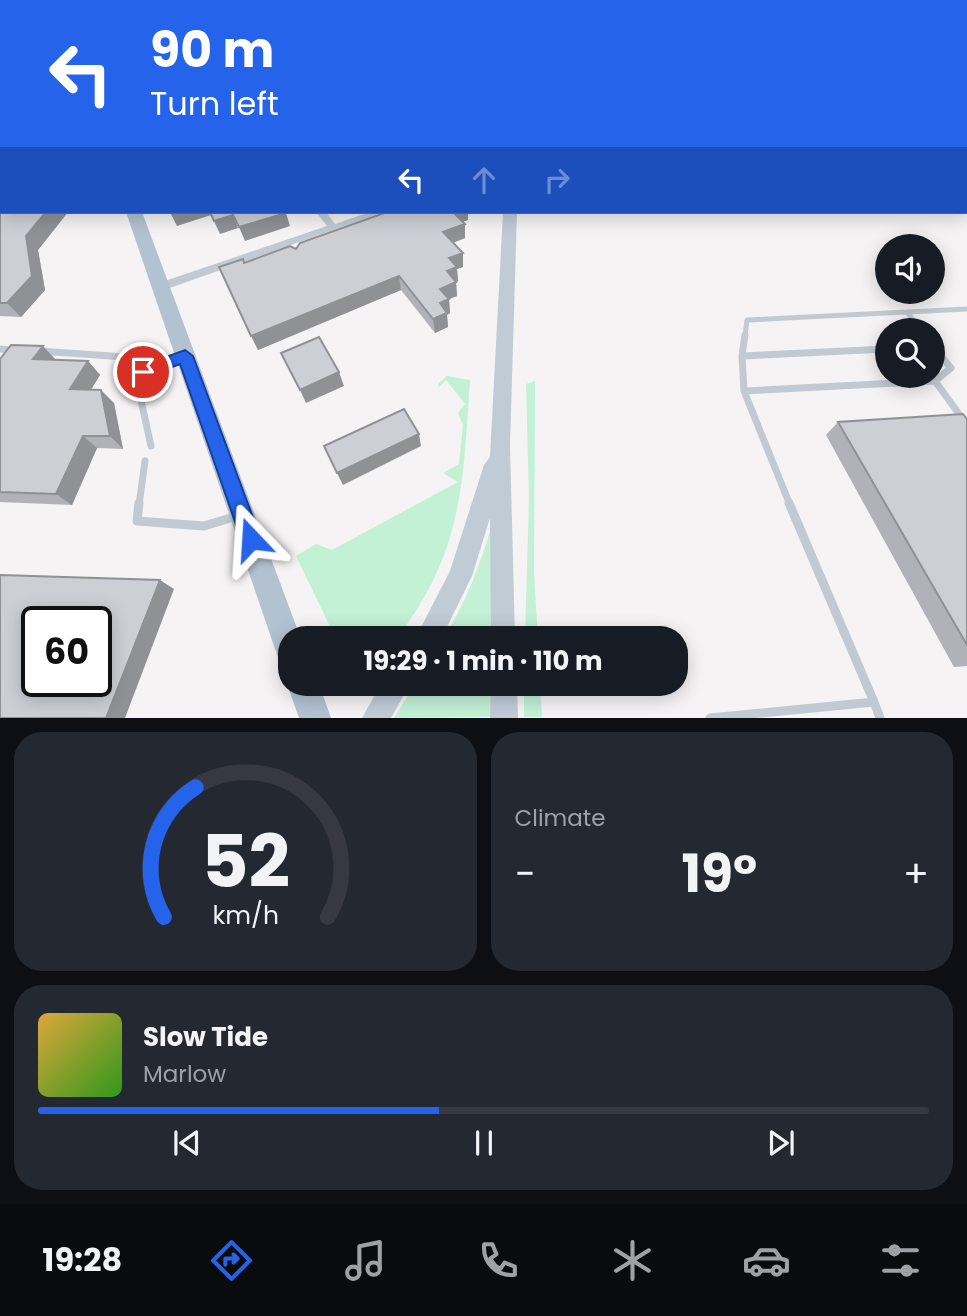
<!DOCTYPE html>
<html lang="en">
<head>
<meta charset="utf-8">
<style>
	body { margin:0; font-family:Poppins,sans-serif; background:#242831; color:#f1f3f6; height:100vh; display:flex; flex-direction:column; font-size:26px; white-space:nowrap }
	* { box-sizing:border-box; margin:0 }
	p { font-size:23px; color:#9ea1a6 }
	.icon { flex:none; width:38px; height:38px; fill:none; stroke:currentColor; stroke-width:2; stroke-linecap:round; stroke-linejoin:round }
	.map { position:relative; height:718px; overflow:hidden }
	.side { display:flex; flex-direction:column; gap:14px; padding:14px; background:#0d0f14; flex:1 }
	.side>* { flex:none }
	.banner { position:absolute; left:0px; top:0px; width:968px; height:214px; box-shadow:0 4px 18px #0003; background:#2563eb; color:#fff; overflow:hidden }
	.controls { position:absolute; left:875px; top:234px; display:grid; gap:14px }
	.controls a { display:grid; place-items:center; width:70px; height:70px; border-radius:50%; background:#171b24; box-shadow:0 4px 18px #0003; font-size:35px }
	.speed { position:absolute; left:21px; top:606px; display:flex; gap:14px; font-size:35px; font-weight:700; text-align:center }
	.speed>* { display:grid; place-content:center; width:91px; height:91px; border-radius:50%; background:#171b24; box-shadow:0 4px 18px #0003; line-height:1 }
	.speed .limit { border:4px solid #111; border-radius:10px; background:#fff; color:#111 }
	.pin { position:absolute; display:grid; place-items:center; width:60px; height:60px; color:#fff; margin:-30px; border:4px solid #fff; border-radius:50%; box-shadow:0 2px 7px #0007 }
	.me { position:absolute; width:77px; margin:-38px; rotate:340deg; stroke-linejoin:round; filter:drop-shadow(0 0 5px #0008) }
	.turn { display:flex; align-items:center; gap:24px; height:147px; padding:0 35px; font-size:32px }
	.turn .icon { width:91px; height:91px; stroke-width:2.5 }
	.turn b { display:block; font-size:49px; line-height:60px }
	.lanes { display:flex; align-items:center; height:66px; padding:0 35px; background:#0003; justify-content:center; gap:35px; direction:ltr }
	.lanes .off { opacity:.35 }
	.big { font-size:52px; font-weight:700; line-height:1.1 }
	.side .tile { flex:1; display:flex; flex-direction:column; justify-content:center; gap:10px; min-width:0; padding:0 24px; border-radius:28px; background:#242831 }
	.side .dial { align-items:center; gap:0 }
	.dial svg { height:182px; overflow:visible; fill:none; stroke:#363941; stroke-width:7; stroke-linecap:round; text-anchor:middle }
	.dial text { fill:#f1f3f6; stroke:none }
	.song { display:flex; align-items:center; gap:21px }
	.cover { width:84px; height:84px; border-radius:10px; background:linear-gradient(135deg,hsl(40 70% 55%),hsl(110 70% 35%)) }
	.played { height:7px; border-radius:4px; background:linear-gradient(90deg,#2563eb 45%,#363941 45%) }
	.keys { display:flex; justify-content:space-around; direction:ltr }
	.heat { display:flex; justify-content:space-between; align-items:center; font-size:38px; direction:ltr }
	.side .tiles { flex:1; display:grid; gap:14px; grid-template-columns:1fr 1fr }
	.tile:last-child { grid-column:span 2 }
	.trip { position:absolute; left:278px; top:626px; width:410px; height:70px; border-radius:28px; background:#171b24; box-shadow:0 4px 18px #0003; font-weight:700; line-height:70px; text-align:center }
	.tabs { display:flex; height:112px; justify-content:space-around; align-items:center; background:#090b0e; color:#9ea1a6 }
	.tabs .icon { width:49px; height:49px }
	.tabs .active { color:#2563eb }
	.tabs b { font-size:32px; color:#f1f3f6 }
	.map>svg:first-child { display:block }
	.green { fill:#c3f1d5 }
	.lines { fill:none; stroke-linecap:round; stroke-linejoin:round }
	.service-far2 { stroke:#c1cad2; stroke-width:5 }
	.service-far1 { stroke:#c1cad2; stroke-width:7 }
	.service { stroke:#c1cad2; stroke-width:9 }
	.minor { fill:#c1cad2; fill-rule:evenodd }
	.secondary { fill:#c1cbd6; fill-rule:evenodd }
	.primary { fill:#b3c2d1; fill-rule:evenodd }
	.wall { fill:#b0b2b7 }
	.shaded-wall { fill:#909195 }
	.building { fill:#cdcfd5; stroke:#909195; stroke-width:2; fill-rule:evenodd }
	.route { fill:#2563eb; stroke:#184099; stroke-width:2 }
</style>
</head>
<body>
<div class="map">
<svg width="967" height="718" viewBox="0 0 967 718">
	<rect width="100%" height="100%" fill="#f5f3f3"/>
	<path class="green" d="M447 376 470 380C463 483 463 553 396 639H336L296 556 316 544 332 550 458 482 443 473 459 464 463 425 458 413 465 404 446 380 438 388 439 383Z
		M535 381 534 573 538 639H525L529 496 526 384Z
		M492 524 494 639H443C466 602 480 566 492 524Z
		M415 684H493L492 717 394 718Z
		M524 684H540L542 717H524Z"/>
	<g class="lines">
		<path class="service-far2" d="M907 312 921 331
			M745 336 747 320 967 309"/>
		<path class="service-far1" d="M745 335 742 356 744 391 790 505
			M933 346 951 368 935 381 967 425
			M0 349 14 350
			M39 351 125 357 143 372
			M742 356 887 349
			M744 391 935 381
			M151 446 137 382 143 372 183 357
			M139 505 145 461"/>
		<path class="service" d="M139 503 137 521 204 526 237 516
			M789 503 874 702
			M710 718 874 702 880 718"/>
		<path class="minor" d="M966 138H967V142H966Z
			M316 212H326L335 224 370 212H384L164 290 160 291 155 287 156 284 327 226Z"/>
		<path class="secondary" d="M503 212H517L510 445 515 639H491L490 518 472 576 441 639H415L450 571 484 465 490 457Z
			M381 684H410L391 718H362Z
			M491 684H517L518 718H490Z"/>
		<path class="primary" d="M126 212H142L301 639H290V664L279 660 275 649Z
			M290 676V684H319L331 718H299L287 684Z"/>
	</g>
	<path class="wall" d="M0 182 2 212H68L38 250 45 290 21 317 0 316Z
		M387 212H468V220L462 222 465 238 453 243 463 267 457 269 458 281 456 282 457 296 449 299 450 313 447 315 448 327 435 333 401 290 258 350 244 263 296 249Z
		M0 359 88 361 100 375 91 390 114 403 123 449 97 448 72 505 0 502Z
		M967 419V666L954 667 826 435 838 422Z"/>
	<path class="shaded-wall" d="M2 101V118L0 120V102Z
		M2 121V140L0 141V122Z
		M46 212H68L38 250 45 290 21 317 7 303 26 236Z
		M170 212H210L211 215 177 226Z
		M452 212H468V220L453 225Z
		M286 213 290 226 245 241 239 227Z
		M233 215 238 228 220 234 214 221Z
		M465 224V238L444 246 443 232Z
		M463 253V267L457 269 458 281 456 282 457 296 449 299 450 313 447 315 448 327 435 333 433 319 440 289 447 271 449 258Z
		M399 276 401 290 258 350 251 336Z
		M43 346 56 360 33 359Z
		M88 361 100 375 83 402 70 389Z
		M339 372 344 386 306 403 300 390Z
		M101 390 114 403 123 449 110 436Z
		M419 434 421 446 343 485 337 473Z
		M83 436 97 448 72 505 56 494Z
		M160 580 174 589 125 718H106Z"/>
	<path class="building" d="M2 181V212H46L26 236 32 276 7 303H0V182Z
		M210 212H285L286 213 239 227 233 215 214 221Z
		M387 212H453L465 224 443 232 463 253 449 258 457 267 447 271 456 282 440 289 449 299 440 303 447 313 433 319 399 276 251 336 219 267 243 259 244 263 290 246 296 249 300 243Z
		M319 337 339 372 300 390 281 353Z
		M11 345 43 346 33 359 88 361 70 389 101 390 110 436H83L56 494 0 492V359Z
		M404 409 419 434 337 473 324 446Z
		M963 414 967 419V645L838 422Z
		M0 575 160 580 106 718H0ZM37 621H96V681H37Z"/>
	<linearGradient id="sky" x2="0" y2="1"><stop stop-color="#85c3ea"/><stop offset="0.49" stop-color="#fafafa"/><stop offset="1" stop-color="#fafafa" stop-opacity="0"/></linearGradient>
	<rect width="967" height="197" fill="url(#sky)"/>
	<path class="route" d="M185 350 193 356 261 539 258 546 251 549 244 546 241 539 180 364 143 378 135 372 138 367Z"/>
</svg>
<div class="controls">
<a><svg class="icon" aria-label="sound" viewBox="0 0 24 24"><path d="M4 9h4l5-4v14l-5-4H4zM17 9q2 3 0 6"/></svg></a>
<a><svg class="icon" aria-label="search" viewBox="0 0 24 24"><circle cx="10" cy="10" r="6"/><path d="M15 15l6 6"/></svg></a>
</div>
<div class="speed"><div class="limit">60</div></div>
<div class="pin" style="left:143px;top:372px;background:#d93025"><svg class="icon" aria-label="arrive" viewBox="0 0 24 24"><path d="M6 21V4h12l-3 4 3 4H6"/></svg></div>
<svg class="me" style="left:251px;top:539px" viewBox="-20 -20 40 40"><path d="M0-17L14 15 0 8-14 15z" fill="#2563eb" stroke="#fff" stroke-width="4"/></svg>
<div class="trip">19:29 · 1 min · 110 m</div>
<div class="banner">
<div class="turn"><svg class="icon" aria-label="left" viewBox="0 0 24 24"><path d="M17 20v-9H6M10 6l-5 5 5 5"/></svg><div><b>90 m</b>Turn left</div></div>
<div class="lanes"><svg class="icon" aria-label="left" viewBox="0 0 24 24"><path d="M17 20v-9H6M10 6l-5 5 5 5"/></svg><svg class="icon off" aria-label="ahead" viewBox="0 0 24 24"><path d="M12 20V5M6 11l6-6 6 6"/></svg><svg class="icon off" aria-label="right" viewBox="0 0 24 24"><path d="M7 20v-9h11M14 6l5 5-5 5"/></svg></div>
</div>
</div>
<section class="side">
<div class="tiles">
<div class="tile dial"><svg viewBox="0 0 100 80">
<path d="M14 69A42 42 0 1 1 86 69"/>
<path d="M14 69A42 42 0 0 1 28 12" stroke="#2563eb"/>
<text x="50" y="56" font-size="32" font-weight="700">52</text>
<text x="50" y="72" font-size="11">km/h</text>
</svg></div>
<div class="tile"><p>Climate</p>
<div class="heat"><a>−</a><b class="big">19°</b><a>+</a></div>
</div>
<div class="tile">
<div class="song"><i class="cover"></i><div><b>Slow Tide</b><p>Marlow</p></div></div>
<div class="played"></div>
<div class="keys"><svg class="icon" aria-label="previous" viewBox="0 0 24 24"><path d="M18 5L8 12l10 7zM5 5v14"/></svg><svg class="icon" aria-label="pause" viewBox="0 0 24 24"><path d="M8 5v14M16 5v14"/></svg><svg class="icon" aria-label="next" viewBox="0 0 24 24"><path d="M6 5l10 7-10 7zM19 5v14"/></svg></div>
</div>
</div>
</section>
<nav class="tabs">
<b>19:28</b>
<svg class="icon active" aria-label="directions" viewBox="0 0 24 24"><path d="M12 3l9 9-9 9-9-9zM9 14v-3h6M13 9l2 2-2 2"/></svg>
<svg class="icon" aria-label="music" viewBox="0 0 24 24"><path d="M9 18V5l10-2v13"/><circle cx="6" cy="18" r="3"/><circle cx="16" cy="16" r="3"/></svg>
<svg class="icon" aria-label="phone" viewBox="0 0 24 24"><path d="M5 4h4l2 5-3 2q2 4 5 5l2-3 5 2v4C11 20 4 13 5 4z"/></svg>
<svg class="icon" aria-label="climate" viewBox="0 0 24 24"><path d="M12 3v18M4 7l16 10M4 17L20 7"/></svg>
<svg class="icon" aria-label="car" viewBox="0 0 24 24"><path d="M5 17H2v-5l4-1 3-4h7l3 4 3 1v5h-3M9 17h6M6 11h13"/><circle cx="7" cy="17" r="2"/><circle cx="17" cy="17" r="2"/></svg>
<svg class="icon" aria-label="filters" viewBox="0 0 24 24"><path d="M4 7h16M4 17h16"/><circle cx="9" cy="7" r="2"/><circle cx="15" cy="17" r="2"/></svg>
</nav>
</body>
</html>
